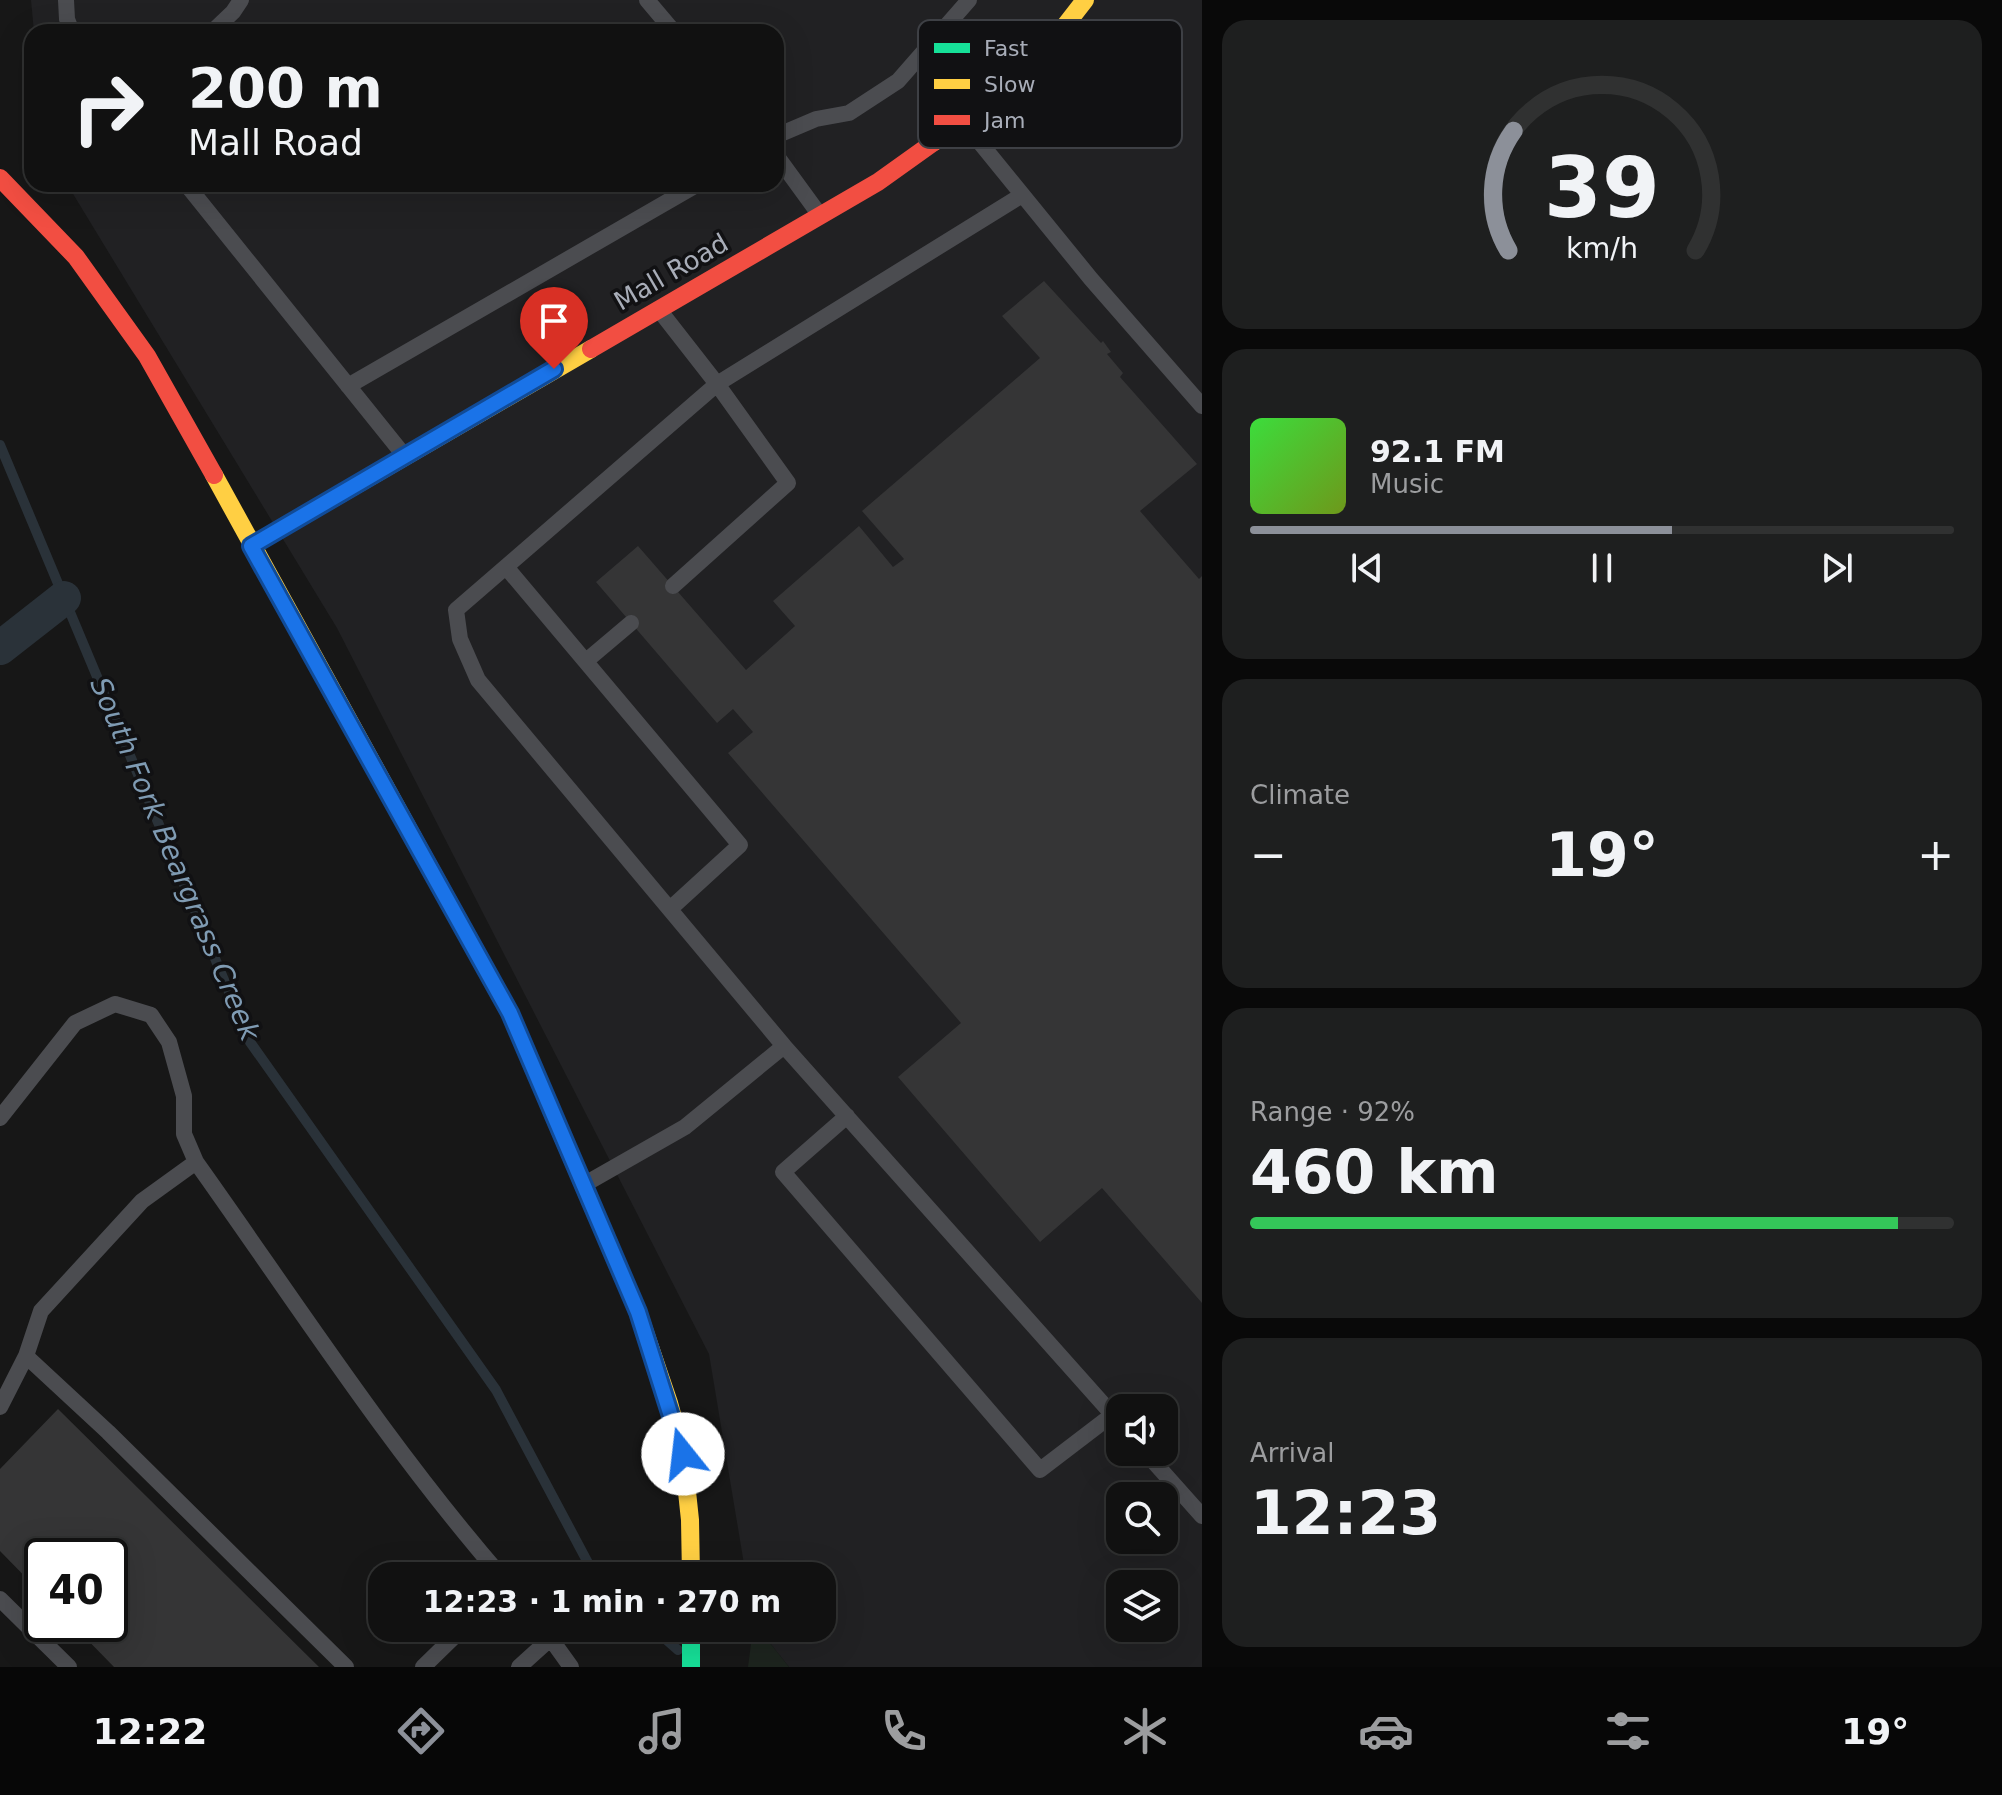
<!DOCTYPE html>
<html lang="en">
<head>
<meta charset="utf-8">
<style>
	body { margin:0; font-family:"DejaVu Sans",sans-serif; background:#1e1f1f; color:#f1f3f6; height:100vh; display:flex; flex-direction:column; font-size:30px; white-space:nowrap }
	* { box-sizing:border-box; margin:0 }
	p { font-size:26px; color:#9c9d9f }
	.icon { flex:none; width:44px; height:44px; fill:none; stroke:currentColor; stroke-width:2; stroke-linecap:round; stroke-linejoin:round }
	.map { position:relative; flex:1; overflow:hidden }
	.sheet { display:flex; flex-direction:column; gap:20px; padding:20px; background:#090909; width:800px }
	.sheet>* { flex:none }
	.top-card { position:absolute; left:24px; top:24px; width:760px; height:168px; border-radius:24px; box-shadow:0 8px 32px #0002,0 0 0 2px #303131; background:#111; color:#f1f3f6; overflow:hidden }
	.tools { position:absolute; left:1106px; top:1394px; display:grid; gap:16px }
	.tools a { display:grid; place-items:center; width:72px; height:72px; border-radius:16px; background:#111; box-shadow:0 8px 32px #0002,0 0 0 2px #303131; font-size:40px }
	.speed { position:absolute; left:24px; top:1538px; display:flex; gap:16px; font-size:40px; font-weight:700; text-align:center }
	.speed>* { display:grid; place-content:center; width:104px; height:104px; border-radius:50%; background:#111; box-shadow:0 8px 32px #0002,0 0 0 2px #303131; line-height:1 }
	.speed .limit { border:4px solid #111; border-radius:12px; background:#fff; color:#111 }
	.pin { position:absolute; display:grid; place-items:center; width:68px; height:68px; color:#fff; margin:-82px -34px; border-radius:50% 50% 50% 0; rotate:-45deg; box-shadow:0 0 8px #0007 }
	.pin .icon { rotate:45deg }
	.me { position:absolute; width:88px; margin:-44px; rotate:344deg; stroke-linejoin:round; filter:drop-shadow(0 0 6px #0008) }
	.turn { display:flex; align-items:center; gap:28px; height:168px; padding:0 32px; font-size:36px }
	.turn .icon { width:104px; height:104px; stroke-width:2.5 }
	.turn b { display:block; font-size:56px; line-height:68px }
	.big { font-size:60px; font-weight:700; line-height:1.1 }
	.sheet .widget { flex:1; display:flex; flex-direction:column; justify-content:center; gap:12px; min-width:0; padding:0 28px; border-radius:24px; background:#1e1f1f }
	.sheet .dial { align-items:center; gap:0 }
	.dial svg { height:208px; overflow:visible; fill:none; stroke:#303131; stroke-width:7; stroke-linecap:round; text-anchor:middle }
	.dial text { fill:#f1f3f6; stroke:none }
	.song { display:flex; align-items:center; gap:24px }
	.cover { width:96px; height:96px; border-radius:12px; background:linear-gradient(135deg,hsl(120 70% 55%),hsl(80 70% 35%)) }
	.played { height:8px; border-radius:4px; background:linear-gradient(90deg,#8c9099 60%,#303131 60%) }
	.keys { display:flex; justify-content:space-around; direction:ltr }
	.heat { display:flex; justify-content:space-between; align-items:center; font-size:44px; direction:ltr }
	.charge { height:12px; border-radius:6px; background:linear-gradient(90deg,#34c759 92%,#303131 0) }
	.trip { position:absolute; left:368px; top:1562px; width:468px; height:80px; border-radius:24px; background:#111; box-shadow:0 8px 32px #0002,0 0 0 2px #303131; font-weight:700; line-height:80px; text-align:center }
	.tabs { display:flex; height:128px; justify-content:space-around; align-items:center; background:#070707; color:#9c9d9f }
	.tabs .icon { width:56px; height:56px }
	.tabs .on { color:#8c9099 }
	.tabs b { font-size:36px; color:#f1f3f6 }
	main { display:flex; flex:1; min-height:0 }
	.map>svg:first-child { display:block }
	.built { fill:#212123; fill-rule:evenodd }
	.green { fill:#1d241e }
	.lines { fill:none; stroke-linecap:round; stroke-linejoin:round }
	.stream { stroke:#2a3239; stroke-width:10 }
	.canal { stroke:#2a3239; stroke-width:34 }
	.building { fill:#353536 }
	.lane { stroke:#4b4c50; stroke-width:16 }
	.fast { stroke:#16e098; stroke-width:18 }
	.slow { stroke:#ffcf43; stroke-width:18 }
	.jam { stroke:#f24e42; stroke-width:18 }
	.route-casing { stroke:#114b97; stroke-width:20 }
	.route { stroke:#1a73e8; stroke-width:14 }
	.labels { text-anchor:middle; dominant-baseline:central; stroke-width:7; stroke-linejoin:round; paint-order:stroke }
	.street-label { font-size:26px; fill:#a8adb8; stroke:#111113 }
	.water-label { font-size:28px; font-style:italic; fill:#7f9bb3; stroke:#111113 }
	.key { fill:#111113; stroke:#3e4045; stroke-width:2 }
	.key-label { font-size:22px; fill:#a8adb8 }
</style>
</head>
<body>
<main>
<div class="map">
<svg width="1202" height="1667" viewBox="0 0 1202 1667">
	<rect width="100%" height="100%" fill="#171717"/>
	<path class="built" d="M31 0H1202V1667H789L758 1628H822V1576H746L709 1354 337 628 67 184H776V32H34ZM1120 1408H1164V1452H1120ZM1120 1496H1164V1540H1120ZM1120 1584H1164V1628H1120Z"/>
	<path class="green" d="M753 1628H758L789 1667H748Z"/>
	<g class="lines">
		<path class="stream" d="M0 445 250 1042 496 1390 595 1576
			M653 1628 678 1650"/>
		<path class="canal" d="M0 648 64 598"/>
	</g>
	<path class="building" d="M1044 281 1101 343 1103 341 1111 352 1107 354 1123 373 1120 377 1197 464 1140 511 1199 579 1202 576V1303L1102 1188 1040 1242 898 1077 961 1023 728 753 753 732 733 709 717 723 596 582 638 546 746 670 795 626 773 601 859 526 893 567 904 559 862 511 1040 358 1002 316Z
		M58 1409 319 1667H114L72 1624H110V1556H42V1594L0 1551V1469Z"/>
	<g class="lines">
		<path class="lane" d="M66 0 67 19 72 32
			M647 0 674 32
			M212 32 233 12 241 0
			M964 123 1091 279 1202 406
			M776 136 816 119 849 113 898 81 969 0
			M776 155 819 214
			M186 184 403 454
			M660 311 717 384 456 610 460 639 478 680 784 1046 1120 1423
			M348 386 698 184
			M506 567 740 845 670 909
			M673 586 788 483 717 384 1022 195
			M586 661 631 623
			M847 1116 783 1172 1040 1470 1112 1415
			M0 1118 75 1023 115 1004 151 1015 169 1042 184 1096V1134L196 1162
			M585 1184 685 1127 784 1046
			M26 1356 108 1432 346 1667
			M0 1407 26 1356 41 1311 142 1201 196 1162C295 1301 389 1447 501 1576
			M1145 1452 1202 1516
			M0 1599 69 1667
			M543 1628 571 1667
			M423 1667 463 1628
			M519 1667 551 1638"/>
		<path class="fast" d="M691 1628V1667"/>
		<path class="slow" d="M934 142 992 100 1064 27 1085 0
			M214 475 413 837
			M251 546 591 349
			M564 1140 638 1312 669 1403 683 1454 690 1520 691 1576"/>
		<path class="jam" d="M0 178 76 257 147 356 214 475
			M591 349 878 182 934 142
			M413 837 510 1013 564 1140"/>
	</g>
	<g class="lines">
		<defs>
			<path id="route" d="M554 369 251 546 510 1013 638 1312 683 1454"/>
		</defs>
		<use href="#route" class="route-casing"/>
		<use href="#route" class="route"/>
	</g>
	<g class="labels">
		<g class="street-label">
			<text transform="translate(671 272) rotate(-30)">Mall Road</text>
		</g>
		<g class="water-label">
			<text transform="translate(175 859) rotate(67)">South Fork Beargrass Creek</text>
		</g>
	</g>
	<rect x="918" y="20" width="264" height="128" rx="12" class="key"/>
	<rect x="934" y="43" width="36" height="10" fill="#16e098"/>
	<rect x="934" y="79" width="36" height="10" fill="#ffcf43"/>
	<rect x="934" y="115" width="36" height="10" fill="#f24e42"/>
	<g class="key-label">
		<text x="984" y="56">Fast</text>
		<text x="984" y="92">Slow</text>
		<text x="984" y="128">Jam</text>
	</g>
</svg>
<div class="tools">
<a><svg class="icon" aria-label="sound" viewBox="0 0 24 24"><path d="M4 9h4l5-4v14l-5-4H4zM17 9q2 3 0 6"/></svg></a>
<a><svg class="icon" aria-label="search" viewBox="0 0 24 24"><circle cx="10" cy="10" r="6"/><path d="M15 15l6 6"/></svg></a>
<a><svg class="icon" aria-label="layers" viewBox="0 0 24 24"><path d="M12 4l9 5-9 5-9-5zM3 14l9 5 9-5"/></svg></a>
</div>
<div class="speed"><div class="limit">40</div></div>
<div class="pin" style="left:554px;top:369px;background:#d93025"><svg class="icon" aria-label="arrive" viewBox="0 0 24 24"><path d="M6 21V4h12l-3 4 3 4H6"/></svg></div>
<svg class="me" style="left:683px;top:1454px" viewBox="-20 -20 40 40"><circle r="19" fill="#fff"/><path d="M0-13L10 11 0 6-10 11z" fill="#1a73e8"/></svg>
<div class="trip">12:23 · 1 min · 270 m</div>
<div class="top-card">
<div class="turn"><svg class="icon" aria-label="right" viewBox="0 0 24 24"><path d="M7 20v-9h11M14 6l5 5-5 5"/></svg><div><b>200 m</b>Mall Road</div></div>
</div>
</div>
<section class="sheet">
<div class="widget dial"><svg viewBox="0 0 100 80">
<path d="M14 69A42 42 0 1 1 86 69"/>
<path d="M14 69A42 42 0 0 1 16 23" stroke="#8c9099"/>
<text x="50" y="56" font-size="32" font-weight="700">39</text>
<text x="50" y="72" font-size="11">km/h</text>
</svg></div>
<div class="widget">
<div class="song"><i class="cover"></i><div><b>92.1 FM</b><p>Music</p></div></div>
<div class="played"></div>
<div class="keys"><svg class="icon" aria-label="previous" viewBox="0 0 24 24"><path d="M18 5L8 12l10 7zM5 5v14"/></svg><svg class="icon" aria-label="pause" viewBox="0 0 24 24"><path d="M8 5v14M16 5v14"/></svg><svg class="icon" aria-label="next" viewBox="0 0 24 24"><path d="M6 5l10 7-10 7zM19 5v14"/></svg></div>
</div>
<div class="widget"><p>Climate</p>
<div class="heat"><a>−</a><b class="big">19°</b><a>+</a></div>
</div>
<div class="widget"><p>Range · 92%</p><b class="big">460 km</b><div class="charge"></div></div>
<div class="widget"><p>Arrival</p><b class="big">12:23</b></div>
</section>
</main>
<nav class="tabs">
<b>12:22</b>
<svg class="icon on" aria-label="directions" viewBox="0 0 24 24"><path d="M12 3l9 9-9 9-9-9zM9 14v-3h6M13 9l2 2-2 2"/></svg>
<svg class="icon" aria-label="music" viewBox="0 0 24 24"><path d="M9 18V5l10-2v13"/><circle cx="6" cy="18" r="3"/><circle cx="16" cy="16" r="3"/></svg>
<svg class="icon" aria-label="phone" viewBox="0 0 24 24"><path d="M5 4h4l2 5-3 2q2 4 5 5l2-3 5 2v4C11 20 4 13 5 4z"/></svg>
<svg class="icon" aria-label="climate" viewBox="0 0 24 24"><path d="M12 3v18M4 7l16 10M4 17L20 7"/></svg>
<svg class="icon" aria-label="car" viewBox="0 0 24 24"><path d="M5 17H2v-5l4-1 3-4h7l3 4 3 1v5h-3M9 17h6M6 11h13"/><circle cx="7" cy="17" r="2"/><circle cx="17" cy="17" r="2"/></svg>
<svg class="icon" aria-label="filters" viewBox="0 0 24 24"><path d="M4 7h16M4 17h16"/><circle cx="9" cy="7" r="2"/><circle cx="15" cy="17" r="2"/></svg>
<b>19°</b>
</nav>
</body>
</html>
